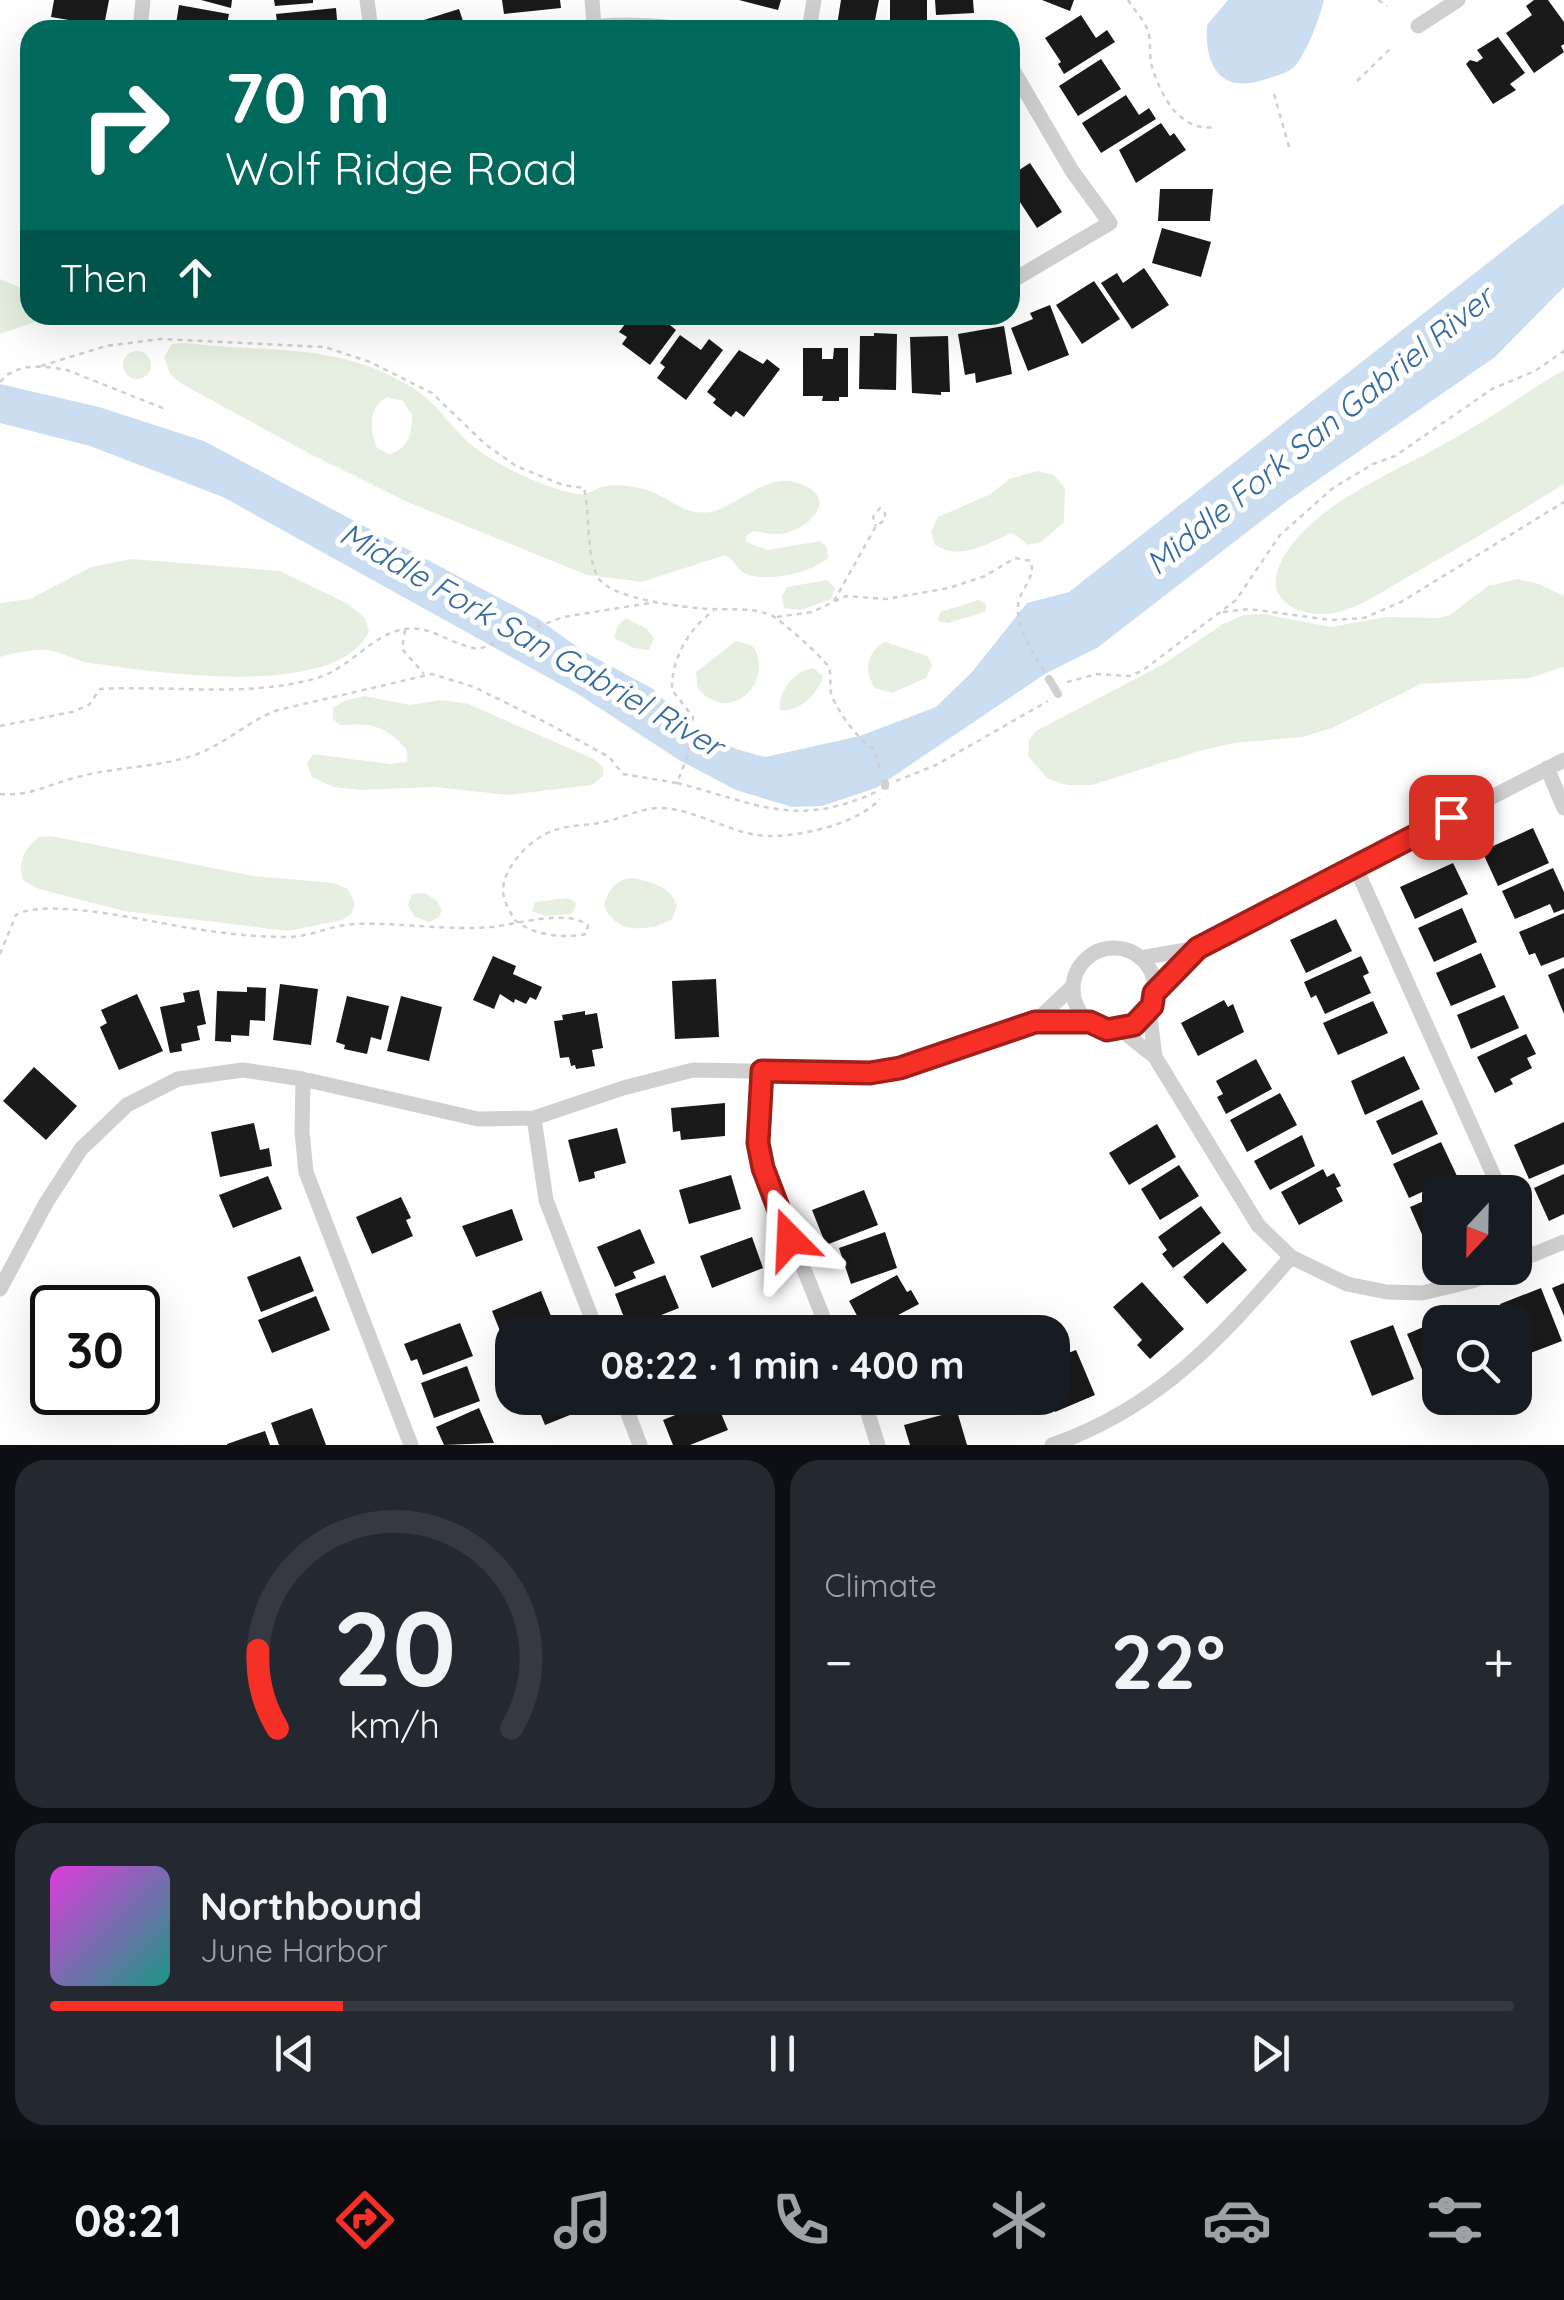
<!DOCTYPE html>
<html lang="en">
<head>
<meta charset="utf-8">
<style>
	body { margin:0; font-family:Quicksand,sans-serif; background:#242831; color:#f1f3f6; height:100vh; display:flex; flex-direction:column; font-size:38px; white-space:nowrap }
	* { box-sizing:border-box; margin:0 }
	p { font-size:32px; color:#9ea1a6 }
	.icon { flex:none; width:55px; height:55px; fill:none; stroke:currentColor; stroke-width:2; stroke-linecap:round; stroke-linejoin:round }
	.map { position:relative; height:1445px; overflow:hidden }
	.panel { display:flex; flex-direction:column; gap:15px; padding:15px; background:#0d0f14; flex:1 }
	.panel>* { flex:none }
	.hud { position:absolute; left:20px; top:20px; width:1000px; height:305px; border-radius:30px; box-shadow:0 10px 40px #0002; background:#00695c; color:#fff; overflow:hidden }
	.needle { width:65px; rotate:202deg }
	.buttons { position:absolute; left:1422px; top:1175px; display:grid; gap:20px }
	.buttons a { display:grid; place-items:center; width:110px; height:110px; border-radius:20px; background:#171b24; box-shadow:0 10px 40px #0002; font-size:50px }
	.speed { position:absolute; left:30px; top:1285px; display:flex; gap:20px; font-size:50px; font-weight:700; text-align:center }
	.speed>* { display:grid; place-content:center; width:130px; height:130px; border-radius:50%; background:#171b24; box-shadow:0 10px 40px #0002; line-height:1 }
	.speed .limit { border:5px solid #111; border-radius:15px; background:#fff; color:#111 }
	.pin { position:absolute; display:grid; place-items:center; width:85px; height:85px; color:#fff; margin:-42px; border-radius:20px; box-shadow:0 5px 15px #0006 }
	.me { position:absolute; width:110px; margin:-55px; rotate:339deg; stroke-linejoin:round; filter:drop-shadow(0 0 8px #0008) }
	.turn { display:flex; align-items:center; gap:35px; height:210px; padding:0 40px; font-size:45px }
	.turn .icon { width:130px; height:130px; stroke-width:2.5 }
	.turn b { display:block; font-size:70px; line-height:85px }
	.then { display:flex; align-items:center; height:95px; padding:0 40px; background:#0003; gap:20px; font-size:38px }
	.big { font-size:75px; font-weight:800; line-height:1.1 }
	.panel .tile { flex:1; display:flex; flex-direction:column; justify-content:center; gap:15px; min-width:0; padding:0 35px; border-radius:30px; background:#242831 }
	.panel .dial { align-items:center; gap:0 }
	.dial svg { height:260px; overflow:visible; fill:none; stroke:#363941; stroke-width:7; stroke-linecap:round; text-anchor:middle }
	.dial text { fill:#f1f3f6; stroke:none }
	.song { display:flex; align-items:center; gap:30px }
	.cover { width:120px; height:120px; border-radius:15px; background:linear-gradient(135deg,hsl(300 70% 55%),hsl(170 70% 35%)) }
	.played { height:10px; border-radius:5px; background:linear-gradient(90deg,#f73027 20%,#363941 20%) }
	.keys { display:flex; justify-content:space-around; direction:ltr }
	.heat { display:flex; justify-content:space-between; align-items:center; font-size:55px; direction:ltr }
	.panel .tiles { flex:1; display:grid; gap:15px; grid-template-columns:1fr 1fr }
	.tile:last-child { grid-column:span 2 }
	.trip { position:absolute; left:495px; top:1315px; width:575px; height:100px; border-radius:30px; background:#171b24; box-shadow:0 10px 40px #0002; font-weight:800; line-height:100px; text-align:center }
	.menu { display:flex; height:160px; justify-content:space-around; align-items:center; background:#090b0e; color:#9ea1a6 }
	.menu .icon { width:70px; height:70px }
	.menu .on { color:#f73027 }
	.menu b { font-size:45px; color:#f1f3f6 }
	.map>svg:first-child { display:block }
	.green { fill:#e7f0e0; fill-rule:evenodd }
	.water { fill:#cbdef1 }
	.building { fill:#1a1a1a }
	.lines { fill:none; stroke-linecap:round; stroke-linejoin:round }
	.path { stroke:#d0d0d0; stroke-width:2.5; stroke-dasharray:5 5; stroke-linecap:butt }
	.service { stroke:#d0d0d0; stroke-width:8 }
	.minor { stroke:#d0d0d0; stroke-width:15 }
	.route-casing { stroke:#a11f19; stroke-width:25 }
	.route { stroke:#f73027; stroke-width:18 }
	.labels { text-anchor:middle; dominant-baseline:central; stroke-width:10; stroke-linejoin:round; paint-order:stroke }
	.water-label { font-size:32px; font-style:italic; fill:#366b9f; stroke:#fff }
</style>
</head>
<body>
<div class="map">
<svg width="1564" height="1445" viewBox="0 0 1564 1445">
	<rect width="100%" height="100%" fill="#fff"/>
	<path class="green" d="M0 279 30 292V315H39L35 322 0 334Z
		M186 343C263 353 329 342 401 381 435 399 443 418 468 442 491 463 546 489 577 494 588 496 595 488 606 486 617 484 632 486 643 489 668 495 685 519 714 511 742 503 768 472 798 483 841 497 811 528 782 534 772 536 763 532 753 531L746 536V542L767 550 820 541 827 547 828 558C813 572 770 582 749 575 737 571 735 560 725 555L642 582 587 575 405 501 306 452 182 384 170 374 164 357 172 344ZM387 397 403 401 412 415C412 433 409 449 389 454L377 448C370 429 367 408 387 397Z
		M123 365a14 14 0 1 1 28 0a14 14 0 1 1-28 0Z
		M1564 370V484C1514 515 1464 545 1413 574 1391 586 1369 602 1345 610 1325 618 1287 615 1277 591 1271 576 1284 554 1294 542 1333 494 1407 467 1460 435 1496 415 1529 390 1564 370Z
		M1037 471 1054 475 1065 488 1064 522 1041 542 1028 545 1012 533C986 544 961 561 935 545L931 532 938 517 991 494 1009 479Z
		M132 559 280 571 348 604 365 618 369 631C338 701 153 672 90 663 75 661 61 651 46 650 31 649 14 654 0 657V603L30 599 91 567Z
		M1518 579 1539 584 1564 596V667L1529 678 1421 684 1332 728 1303 737 1234 743 1196 752 1092 785H1067L1048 779 1028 756 1029 740 1036 731 1162 665 1223 624 1244 615 1264 614 1331 627 1386 617 1439 618 1450 615 1488 586Z
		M827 580 835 588 831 599 801 610 784 608 782 596 787 587Z
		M979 600 986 604V611L982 613 948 623 938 621 940 612Z
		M626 618 647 629 654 638 649 650 634 648 614 638 618 625Z
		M736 641 753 646C775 680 732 727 698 689L696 672Z
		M885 642 927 656 932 665 926 678 892 693 875 688C863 672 867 651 885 642Z
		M813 668 823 676C819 693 799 713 780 710 777 693 795 670 813 668Z
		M365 696 410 705 442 700 466 703 594 759 603 767V776L592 785 507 795 434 787 361 790 333 787 312 777 307 763 313 754 390 764 407 762V750C385 725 372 723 340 725L333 719V708L346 700Z
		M51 836 253 876 334 883 348 889 355 904 351 914 342 920 288 931 124 911 39 889 24 881C16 864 25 847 39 837Z
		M634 878C652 883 671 886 677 906L672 919C649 933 614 934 604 905 609 889 617 878 634 878Z
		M425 893 437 901 442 910 439 917 429 922 414 916 408 905 412 894Z
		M567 898 577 903 572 914 545 916 532 911 535 902Z"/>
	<path class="water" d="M1228 0H1324C1318 22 1309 48 1295 66 1288 73 1276 76 1266 79 1221 95 1204 66 1207 25Z
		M1564 203V287L1495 357 1286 502 1097 648 1045 674 876 788 822 806 792 807 736 790 679 760 578 694 223 497 90 446 0 423V384L99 407 204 441 537 618 583 651 653 689 685 721 736 749 765 757 860 736 936 707 972 672 1027 603 1069 592Z"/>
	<path class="building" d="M54 0H109L104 26 51 17Z
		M201 0H232L231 8Z
		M274 0H313V3L275 6Z
		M502 0H560L561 8 504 14Z
		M739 0H781L778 10Z
		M841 0H879L873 30 837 25Z
		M890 0H927V30H890Z
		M935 0H973L974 13 936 15Z
		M1042 0H1074L1070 11Z
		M1534 0H1548L1564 22V44L1561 46 1564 52 1534 73 1506 33 1532 15 1526 6Z
		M179 5 229 14 226 30H175Z
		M336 8 338 30H278L276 14Z
		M459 9 466 30H410L408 25Z
		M1081 15 1096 38 1107 30 1115 42 1064 74 1058 64 1061 62 1045 38Z
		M38 24 61 28V30H37Z
		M1498 37 1525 73 1510 84 1516 90 1493 104 1466 64 1470 60 1477 62 1483 58 1477 50Z
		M1101 59 1121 89 1078 116 1059 86Z
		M1126 95 1139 115 1149 108 1156 119 1101 153 1082 123Z
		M1161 123 1170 136 1174 133 1186 150 1136 183 1119 150Z
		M1030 163 1062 212 1037 228 1010 187V176Z
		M1160 189H1213L1210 221H1158Z
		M1162 228 1211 242 1201 277 1152 263Z
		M1144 268 1169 305 1132 329 1101 283 1117 273 1123 283Z
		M1094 281 1120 319 1082 344 1056 305Z
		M1050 305 1069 355 1028 371 1011 328 1033 319 1030 313Z
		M632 315H666L668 317 665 321 676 330 650 365 622 344 627 337 619 332Z
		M1004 326 1012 374 976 383 975 373 965 375 958 334Z
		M874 333 897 334 896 390 859 389 860 336H874Z
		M680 335 701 350 709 339 723 350 686 400 657 378 665 367 660 363Z
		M948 336 950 392H941V395L912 393 910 337Z
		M803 348H822V359H833L834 348H848V397H839V401H822L823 396H803Z
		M739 350 763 364 767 359 780 369 744 417 736 411 731 417 713 403 716 399 707 392Z
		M1533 828 1549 863 1498 886 1482 851Z
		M1453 863 1468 894 1415 919 1400 887Z
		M1553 868 1564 892V909L1554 913 1550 904 1515 919 1502 891Z
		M1462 908 1477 942 1434 962 1418 928Z
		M1564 913V957L1541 966 1535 953 1529 955 1519 932Z
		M1336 919 1352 951 1306 973 1290 940Z
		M1481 953 1496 987 1451 1006 1436 973Z
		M493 956 516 966 513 974 542 987 536 1000 530 997 526 1004 515 999 514 1003 500 994 494 1009 473 1000Z
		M1361 956 1369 973 1363 976 1371 993 1325 1014 1316 995 1311 998 1304 982Z
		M1564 968V1014L1548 975Z
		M716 979 719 1037 675 1039 672 981Z
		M280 984 318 989 311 1045 273 1040Z
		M247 987 266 988 265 1021 250 1020 249 1036 231 1035V1042L215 1041 217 991 247 992Z
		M199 990 206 1024 197 1026 200 1040 181 1044 182 1051 170 1053 160 1007 185 1002 183 993Z
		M137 994 163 1051 119 1070 100 1027 107 1023 101 1010Z
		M1504 995 1519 1028 1471 1049 1457 1015Z
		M347 996 389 1006 381 1040 371 1037 367 1054 344 1049 345 1045 336 1042Z
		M401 996 442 1007 429 1061 387 1051Z
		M1224 1000 1228 1007 1233 1004 1244 1032 1198 1056 1181 1023Z
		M1373 1001 1388 1033 1338 1055 1323 1023Z
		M585 1011V1015L597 1013 603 1048 592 1050 595 1066 576 1069 575 1065 571 1066 569 1057 560 1058 554 1021 563 1020 562 1015Z
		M1526 1034 1536 1054 1527 1058 1532 1068 1510 1079 1513 1084 1495 1093 1477 1057Z
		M1404 1056 1420 1089 1365 1115 1351 1081Z
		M1256 1059 1272 1089 1226 1114 1217 1097 1223 1094 1216 1081Z
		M34 1067 77 1106 46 1140 3 1101Z
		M1280 1093 1297 1125 1247 1152 1230 1120Z
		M1422 1100 1438 1134 1392 1155 1376 1121Z
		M725 1103V1136L681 1140 680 1131 673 1132 671 1108Z
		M1564 1122V1164L1529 1179 1514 1145Z
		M254 1123 260 1150 269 1148 272 1166 220 1177 211 1132Z
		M1157 1124 1176 1157 1129 1185 1109 1153Z
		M617 1128 626 1163 594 1172 595 1178 579 1182 568 1140Z
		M1302 1135 1315 1166 1270 1190 1254 1161Z
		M1441 1142 1457 1176 1409 1198 1393 1164Z
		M1179 1165 1199 1196 1160 1220 1141 1189Z
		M1323 1169 1327 1177 1334 1173 1341 1186 1336 1188 1343 1201 1299 1225 1281 1192Z
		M1564 1174V1214L1549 1221 1534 1188Z
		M731 1175 741 1209 689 1224 679 1190Z
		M268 1176 282 1209 233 1228 219 1195Z
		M864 1190 878 1225 826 1245 812 1210Z
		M1440 1194V1232L1424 1239 1410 1207Z
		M401 1197 411 1218 406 1220 413 1236 372 1254 356 1217Z
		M1201 1206 1221 1233 1173 1268 1162 1254 1167 1250 1158 1237Z
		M512 1209 523 1240 476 1257 462 1226Z
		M640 1229 655 1263 633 1272 636 1278 615 1287 597 1247Z
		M885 1232 897 1268 851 1284 839 1248Z
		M752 1237 763 1268 712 1288 700 1256Z
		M1223 1242 1247 1270 1207 1304 1183 1277Z
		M300 1256 314 1291 261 1312 247 1277Z
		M665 1275 679 1308 628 1328 615 1294Z
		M897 1275 907 1292 911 1290 919 1304 866 1332 849 1301Z
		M1142 1282 1184 1329 1150 1359 1137 1345 1142 1340 1113 1307Z
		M1564 1283V1316L1552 1288Z
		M1541 1288 1562 1341 1520 1357 1515 1344V1322H1507L1500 1304Z
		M541 1291 555 1326 539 1332H512V1343L506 1346 492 1311Z
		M316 1296 330 1330 272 1353 258 1320Z
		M1490 1312 1495 1322H1465Z
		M781 1317 789 1332H752Z
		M676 1318 682 1332H641Z
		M1440 1320V1382L1429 1386 1407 1334Z
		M460 1323 473 1356 423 1375 417 1359 411 1361 404 1344Z
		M1393 1325 1414 1379 1372 1396 1350 1341Z
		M1076 1350 1095 1395 1055 1412 1049 1398 1055 1392 1052 1359Z
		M512 1352V1381L502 1356Z
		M467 1366 480 1401 434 1418 421 1383Z
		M534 1398H586L590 1407 545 1425Z
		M767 1398H810L798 1404 795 1399 773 1410Z
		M897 1398H939L904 1414Z
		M715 1399 728 1430 690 1445H673L663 1420Z
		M312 1408 326 1445H279L271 1423Z
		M479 1408 494 1443 444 1445 436 1427Z
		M957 1411 967 1445H910L904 1425Z
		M265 1431 270 1445H227V1444Z"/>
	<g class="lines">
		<path class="path" d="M1128 0C1135 12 1146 21 1149 35 1151 45 1149 57 1152 67 1162 98 1180 132 1216 127
			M1378 0 1387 6
			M1357 81 1393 46
			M1274 94 1290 150
			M41 366 106 346 160 339 325 347 370 362 432 393 485 444 516 466 563 485 584 488C590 512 586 560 599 579 613 599 686 608 710 609 731 610 751 607 771 615 780 619 823 658 828 666 833 676 828 685 832 696 838 712 859 741 874 749L880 769
			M0 382C16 362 45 366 67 370L165 409
			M834 601 876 526 885 520V513L880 508 873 517 876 526
			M1223 612 1249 609 1331 620 1364 618 1401 602 1564 502
			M777 617 812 612 846 596 886 599 949 588 985 576 1015 558 1031 561C1035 577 1024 585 1019 600 1013 624 1032 651 1044 671
			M405 630 402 649 424 674
			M1067 682 1097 674 1129 676 1142 671 1236 600 1280 535 1333 488 1373 464 1395 456 1492 389 1535 371 1564 351
			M0 726 72 712 89 705 100 689C171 685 248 698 317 678 349 669 372 634 405 629 431 625 453 646 479 649L563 617 656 602
			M896 781 936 765 1048 701
			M677 783C756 803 795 829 876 792
			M0 794C30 797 54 782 82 776 124 765 172 768 211 748 234 736 253 719 278 710L432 674 474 687 547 723 609 757 623 774 677 783 688 755 693 717 672 690C671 660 689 627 714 611
			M0 954 16 915C45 897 152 922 189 928 221 933 254 937 287 937 311 937 331 925 355 924 400 922 446 931 492 927 518 924 565 909 588 925L586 934C564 939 532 935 515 920 510 912 504 902 503 892 502 867 532 837 555 830 572 824 591 826 608 821 626 817 641 808 660 808 699 809 734 837 772 836 807 835 856 824 880 799"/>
		<path class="service" d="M1049 679 1058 694
			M885 783V786"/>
		<path class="minor" d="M367 0 371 30
			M592 0 594 26
			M1418 26 1458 0
			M140 30 143 0
			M571 30C613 22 656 25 698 30
			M809 30 814 0
			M1010 65 1072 171 1110 223 1010 282
			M1547 768 1564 808
			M1355 866 1501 1192
			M1073 989a41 41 0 1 1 82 0a41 41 0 1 1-82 0Z
			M1140 958 1198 948 1564 760
			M1155 993 1195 951
			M1149 1009 1155 1057 1258 1225 1291 1257 1347 1284 1387 1292 1422 1293 1472 1281 1503 1268
			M1035 1022H1089
			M1121 1030 1155 1057
			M762 1071 759 1143 763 1167 829 1332
			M303 1079 302 1132 306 1172 411 1445
			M534 1118 546 1200 597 1332
			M1515 1224 1529 1256
			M1515 1262 1564 1242
			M0 1289 46 1203 81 1149 127 1105 178 1079 243 1070 303 1079 478 1119 534 1118 623 1088 693 1070 870 1073 900 1069 1035 1022 1073 986
			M622 1398 640 1445
			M863 1398 878 1445
			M1052 1445C1158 1408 1220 1339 1291 1257"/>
	</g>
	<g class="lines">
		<defs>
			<path id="route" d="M790 1239 763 1168 758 1143 762 1071 870 1073 900 1068 1035 1022H1090L1107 1030 1134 1025 1152 1006 1154 993 1198 948 1451 817"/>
		</defs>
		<use href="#route" class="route-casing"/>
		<use href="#route" class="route"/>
	</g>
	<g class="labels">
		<g class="water-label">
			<text transform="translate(1319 430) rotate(-39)">Middle Fork San Gabriel River</text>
			<text transform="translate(532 639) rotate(30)">Middle Fork San Gabriel River</text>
		</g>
	</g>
</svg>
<div class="buttons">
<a><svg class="needle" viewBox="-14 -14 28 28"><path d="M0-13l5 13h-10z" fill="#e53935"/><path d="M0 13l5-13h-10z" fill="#9ea1a6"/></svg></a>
<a><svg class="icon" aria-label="search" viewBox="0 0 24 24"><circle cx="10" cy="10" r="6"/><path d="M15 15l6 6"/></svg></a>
</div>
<div class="speed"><div class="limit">30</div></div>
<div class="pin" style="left:1451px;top:817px;background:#d93025"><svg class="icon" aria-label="arrive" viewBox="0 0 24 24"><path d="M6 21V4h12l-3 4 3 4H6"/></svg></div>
<svg class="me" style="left:790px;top:1239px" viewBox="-20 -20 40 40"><path d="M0-17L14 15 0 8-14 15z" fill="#f73027" stroke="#fff" stroke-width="4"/></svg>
<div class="trip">08:22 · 1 min · 400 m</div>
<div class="hud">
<div class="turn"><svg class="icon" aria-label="right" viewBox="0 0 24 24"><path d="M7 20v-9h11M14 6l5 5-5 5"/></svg><div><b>70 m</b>Wolf Ridge Road</div></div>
<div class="then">Then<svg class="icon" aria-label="ahead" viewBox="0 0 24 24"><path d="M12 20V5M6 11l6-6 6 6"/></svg></div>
</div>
</div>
<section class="panel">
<div class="tiles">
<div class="tile dial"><svg viewBox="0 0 100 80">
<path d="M14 69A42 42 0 1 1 86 69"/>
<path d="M14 69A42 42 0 0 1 8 45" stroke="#f73027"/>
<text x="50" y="56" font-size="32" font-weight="700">20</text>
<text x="50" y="72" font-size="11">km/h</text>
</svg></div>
<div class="tile"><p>Climate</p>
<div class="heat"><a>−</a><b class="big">22°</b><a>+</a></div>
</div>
<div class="tile">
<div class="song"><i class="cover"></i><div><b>Northbound</b><p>June Harbor</p></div></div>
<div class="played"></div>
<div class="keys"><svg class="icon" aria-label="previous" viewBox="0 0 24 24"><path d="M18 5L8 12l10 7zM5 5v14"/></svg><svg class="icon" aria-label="pause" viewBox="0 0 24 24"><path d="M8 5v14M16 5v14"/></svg><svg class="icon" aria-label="next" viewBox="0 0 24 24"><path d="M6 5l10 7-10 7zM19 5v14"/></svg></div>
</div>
</div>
</section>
<nav class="menu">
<b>08:21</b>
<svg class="icon on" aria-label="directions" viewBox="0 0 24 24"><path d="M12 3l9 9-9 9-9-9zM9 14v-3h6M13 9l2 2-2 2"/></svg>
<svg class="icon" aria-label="music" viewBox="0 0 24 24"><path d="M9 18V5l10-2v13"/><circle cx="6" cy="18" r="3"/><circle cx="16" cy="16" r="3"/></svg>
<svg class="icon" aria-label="phone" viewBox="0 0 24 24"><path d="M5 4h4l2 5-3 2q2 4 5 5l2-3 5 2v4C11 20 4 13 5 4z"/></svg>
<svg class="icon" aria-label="climate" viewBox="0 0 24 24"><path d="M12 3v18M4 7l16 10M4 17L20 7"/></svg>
<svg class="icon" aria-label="car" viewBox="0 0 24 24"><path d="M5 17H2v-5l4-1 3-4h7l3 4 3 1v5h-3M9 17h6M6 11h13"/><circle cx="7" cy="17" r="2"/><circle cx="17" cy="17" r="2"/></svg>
<svg class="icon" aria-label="filters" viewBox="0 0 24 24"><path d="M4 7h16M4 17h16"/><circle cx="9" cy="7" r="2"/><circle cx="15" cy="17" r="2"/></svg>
</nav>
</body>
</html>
